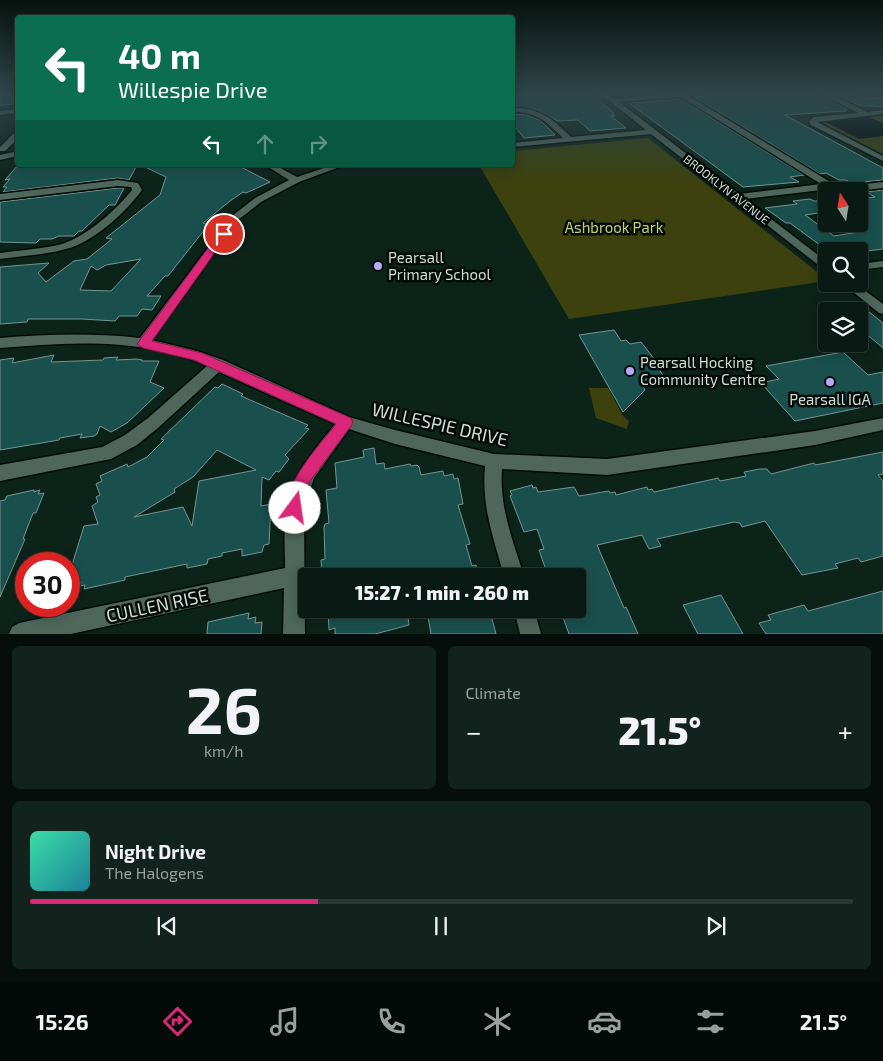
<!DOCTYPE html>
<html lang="en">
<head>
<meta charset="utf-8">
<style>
	body { margin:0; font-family:"Exo 2",sans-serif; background:#12231d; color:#f1f3f6; height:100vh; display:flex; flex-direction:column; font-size:19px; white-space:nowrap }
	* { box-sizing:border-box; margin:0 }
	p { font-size:16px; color:#99a1a0 }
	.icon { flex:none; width:28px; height:28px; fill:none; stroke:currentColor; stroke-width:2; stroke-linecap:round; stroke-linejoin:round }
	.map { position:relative; height:634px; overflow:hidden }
	.panel { display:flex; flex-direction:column; gap:12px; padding:12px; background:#050e0b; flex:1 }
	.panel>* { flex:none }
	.top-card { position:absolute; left:15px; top:15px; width:500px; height:152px; border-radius:5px; box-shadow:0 2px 12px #0003,0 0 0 1px #293834; background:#0b6e4f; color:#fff; overflow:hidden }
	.needle { width:32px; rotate:348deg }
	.buttons { position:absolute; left:818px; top:182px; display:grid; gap:10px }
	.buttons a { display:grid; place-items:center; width:50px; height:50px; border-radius:5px; background:#091a14; box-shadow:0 2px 12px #0003,0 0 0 1px #293834; font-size:25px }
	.speed { position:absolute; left:15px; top:552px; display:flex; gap:10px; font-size:25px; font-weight:700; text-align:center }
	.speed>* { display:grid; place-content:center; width:65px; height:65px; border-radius:50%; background:#091a14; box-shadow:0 2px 12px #0003,0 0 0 1px #293834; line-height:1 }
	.speed .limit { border:8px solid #d22; background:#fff; color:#111 }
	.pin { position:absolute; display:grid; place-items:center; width:42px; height:42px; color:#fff; margin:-21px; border:2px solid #fff; border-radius:50%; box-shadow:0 1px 5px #0007 }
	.me { position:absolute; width:55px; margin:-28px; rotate:14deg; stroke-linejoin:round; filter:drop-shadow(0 0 4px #0008) }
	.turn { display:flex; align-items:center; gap:18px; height:105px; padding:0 20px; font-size:22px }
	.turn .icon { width:65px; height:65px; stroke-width:2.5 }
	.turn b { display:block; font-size:35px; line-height:42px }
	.lanes { display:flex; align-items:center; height:48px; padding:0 20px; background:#0003; justify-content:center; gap:25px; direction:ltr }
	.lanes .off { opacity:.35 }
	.big { font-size:38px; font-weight:800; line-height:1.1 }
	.panel .tile { flex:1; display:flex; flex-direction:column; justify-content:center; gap:8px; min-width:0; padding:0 18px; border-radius:8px; background:#12231d }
	.panel .dial { align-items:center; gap:0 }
	.dial b { font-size:65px; line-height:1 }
	.song { display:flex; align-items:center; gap:15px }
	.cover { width:60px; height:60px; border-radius:8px; background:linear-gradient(135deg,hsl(160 70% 55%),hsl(190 70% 35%)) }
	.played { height:5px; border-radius:2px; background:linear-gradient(90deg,#db2777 35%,#293834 35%) }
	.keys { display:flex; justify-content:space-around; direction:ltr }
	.heat { display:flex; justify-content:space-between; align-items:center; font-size:28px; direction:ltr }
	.panel .tiles { flex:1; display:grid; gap:12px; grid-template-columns:1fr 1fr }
	.tile:last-child { grid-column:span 2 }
	.trip { position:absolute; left:298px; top:568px; width:288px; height:50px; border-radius:5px; background:#091a14; box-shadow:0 2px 12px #0003,0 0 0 1px #293834; font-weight:800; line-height:50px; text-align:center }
	.tab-bar { display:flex; height:80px; justify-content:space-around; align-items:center; background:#040a08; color:#99a1a0 }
	.tab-bar .icon { width:35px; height:35px }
	.tab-bar .current { color:#db2777 }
	.tab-bar b { font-size:22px; color:#f1f3f6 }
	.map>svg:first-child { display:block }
	.green { fill:#3c410d }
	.water { fill:#01070a }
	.building { fill:#19504d; stroke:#769492; fill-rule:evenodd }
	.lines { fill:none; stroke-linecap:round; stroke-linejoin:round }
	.minor-casing { stroke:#000c05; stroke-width:3 }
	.minor { fill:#4e665b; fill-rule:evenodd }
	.route { fill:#db2777; stroke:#8e194d }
	.poi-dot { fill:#baaaf6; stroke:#030a07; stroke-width:2 }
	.labels { text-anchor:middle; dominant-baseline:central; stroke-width:5; stroke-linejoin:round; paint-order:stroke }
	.far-street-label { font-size:12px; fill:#cfddd6; stroke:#030a07 }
	.park-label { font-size:15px; fill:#c5d16f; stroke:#030a07 }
	.poi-label { font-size:15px; fill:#cfddd6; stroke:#030a07; text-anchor:start }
	.near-street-label { font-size:18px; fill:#cfddd6; stroke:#030a07 }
</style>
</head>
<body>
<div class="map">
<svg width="883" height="634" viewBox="0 0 883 634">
	<rect width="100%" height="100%" fill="#0c231a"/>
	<path class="green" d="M883 114V156L821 125 819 122 821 120Z
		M648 138 826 279V281L569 319 479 165H512L513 151Z
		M589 388H608L623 416 629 421 627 429 596 418Z"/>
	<path class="water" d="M869 117 883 123V136L859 139 824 121Z"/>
	<path class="building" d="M0 94H18V104L0 105Z
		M532 94H591L614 113H612L615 116H611L626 128 590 131 578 120 557 121 538 110 512 106V96Z
		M727 94H820L847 109 846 111 785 115 883 168V180L851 183 846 180H839L826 173 820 174 694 97Z
		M836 94H855L865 99 883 97V107L858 105Z
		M681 99 804 175 790 177 799 182 743 187 629 103Z
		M512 114 527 115 540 120 555 135 524 138 512 123Z
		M18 165 94 166 137 165 129 180 118 178 3 192 7 187H3L10 179 5 180Z
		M141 165H237L270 182 246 193 243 192 230 201 203 223 209 224 168 276H165L147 296H161L152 310 142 309 137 316H119L115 321 82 319H28L27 322 0 324V267L49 263 38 273 46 282 74 261 87 259 112 239 106 238 160 195 166 177ZM141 259 111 291 80 290 91 266 97 270 106 265Z
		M118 188H124L115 205H109L82 231H79L74 236H59L52 239H40L36 243 0 242V202Z
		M883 190V249L859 252 828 251 790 223H786L765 208 797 204 793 201 810 199 814 201H819L826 206V212L805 215 834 236 865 231 859 227V199L875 197 866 192Z
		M859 304 883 323V348L859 328Z
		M614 330 621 341 626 340 630 344 641 342 662 369H659L664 377 640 381 645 390 623 412 579 335Z
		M843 352 868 375 883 372V403L795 421 761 383 779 379 766 366Z
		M54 355 51 362 103 360 104 358 118 357 116 360 137 359 142 360V361H159L150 382 164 388 127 423 111 432 100 426 97 434 94 436 80 438 82 434 60 438 59 440 0 450V360L14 358 12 363Z
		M222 384 243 394 241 396 308 425 305 428 309 429 285 455 289 459 279 472 276 471 269 480 262 477 261 506 271 504 269 544 264 545 262 552 242 556V549L222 553V556L208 559 207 564 187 568V564L163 569 125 577V580L107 584 84 589 85 585 79 586 81 582 69 584V565H72L84 526 98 524 92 506 98 502 96 497 100 495 96 484 102 481 100 476 127 464 128 467 147 457 164 440 161 439 215 387 218 388ZM217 450 256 470 199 481 192 526 183 507 134 517 175 492 174 489 193 477Z
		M374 448 376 464 384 463 385 469 410 464 411 466 417 465 419 467 421 475 443 471 444 476 453 474 454 479 458 478 463 504 458 505 470 544 466 545 472 566 476 565 478 576H322L321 560 325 559 324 527 325 524 329 523 326 490 337 488 335 463 364 457 363 450Z
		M883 452V474L878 475 883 481V556L861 562 858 558 835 564 838 568 802 575 765 521 742 527 740 523 734 522 657 539 661 546 649 549 642 535 597 545 624 608 626 607 638 634H569L560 609H576V576H548L539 550 544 549 537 529 524 532 510 496 512 495 510 491 532 485 533 488 536 487 538 492 574 487 579 496 609 491 610 493 615 492 616 495 647 487 648 490 652 489 654 492 705 481 718 478 720 481 746 476 744 472 760 469H767L771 474 814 463 815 465Z
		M34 490V492L40 490 38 494 44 493 36 513H33L23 539H25L0 597V501L5 500 7 496Z
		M883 591V634H766L759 623 771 620 768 615 804 605 808 611Z
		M721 595 743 634H698L683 605Z
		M328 609H407L409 625 375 634H335V628L329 630Z
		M435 609H484L486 616 491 615 496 634H431L427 611Z
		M249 613 248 619 256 617 255 623 262 622 261 634H207L208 622Z"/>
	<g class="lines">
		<defs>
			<path id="minor" d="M601 94H609L614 99 665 94H694L689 96 832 183 857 185 883 182V188L857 191 830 189 745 199 826 261V269L822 268 651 134 512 147V143L563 138C547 122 536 111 512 112V108C539 107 553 119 571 137L646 130ZM681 97 821 184 739 194 619 102Z
				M822 94H831L867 112 883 110V114L817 122 883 156V161L811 125 809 121 814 117 858 113Z
				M18 109V113L0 115V111Z
				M15 132H18V139L5 151H0V147Z
				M18 151V156L0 160V155Z
				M265 165H275L297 177 333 165H345L299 182 261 202 238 220 152 340 197 351 223 360 349 417 395 430 494 454 607 459 815 431 883 418V430L815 445 607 475 502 469C499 506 513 541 524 576H504C494 540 481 505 485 466L395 444 349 429 314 478 304 508 305 634H283L284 588 71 634H9L12 627 19 623 285 568C285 548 283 526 287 506 293 474 315 449 335 424L219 372 158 428 137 445 111 459 0 481V465L102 447 125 435 148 418 207 366C143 337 68 342 0 348V338C47 334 93 333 140 338L232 216 255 198 289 180Z
				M118 180 138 183 142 190C125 213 94 242 66 249 45 255 21 256 0 259V253C20 250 43 249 62 244 87 236 116 210 132 190L131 187 118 186 0 200V194Z
				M883 261V267L859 270V264Z
				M843 284H856L883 304V314L879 313Z
				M514 609H534L541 634H520Z"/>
		</defs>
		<use href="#minor" class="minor-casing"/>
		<use href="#minor" class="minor"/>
	</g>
	<linearGradient id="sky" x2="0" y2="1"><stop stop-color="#07130e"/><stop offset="0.51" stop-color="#2e4549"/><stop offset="1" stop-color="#2e4549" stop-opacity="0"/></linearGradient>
	<rect width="883" height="183" fill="url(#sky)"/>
	<path class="route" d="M224 231 228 234 152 341 202 353 351 418 353 422 351 426 310 481 306 491 301 514 295 516 290 514C278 487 321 444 336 424L194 360 143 348 137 344 220 232Z"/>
	<g class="poi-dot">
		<circle cx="378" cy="266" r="5"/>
		<circle cx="630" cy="371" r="5"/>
		<circle cx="830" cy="382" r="5"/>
	</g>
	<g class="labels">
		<g class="far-street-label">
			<text transform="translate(727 189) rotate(38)">BROOKLYN AVENUE</text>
		</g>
		<g class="park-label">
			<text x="614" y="227">Ashbrook Park</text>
		</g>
		<g class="poi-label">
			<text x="388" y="257">Pearsall<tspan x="388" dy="17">Primary School</tspan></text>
			<text x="640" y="362">Pearsall Hocking<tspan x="640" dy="17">Community Centre</tspan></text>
			<text x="830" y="399" text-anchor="middle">Pearsall IGA</text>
		</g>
		<g class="near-street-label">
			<text transform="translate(440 424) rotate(13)">WILLESPIE DRIVE</text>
			<text transform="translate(157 605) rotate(-12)">CULLEN RISE</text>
		</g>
	</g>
</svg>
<div class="buttons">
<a><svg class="needle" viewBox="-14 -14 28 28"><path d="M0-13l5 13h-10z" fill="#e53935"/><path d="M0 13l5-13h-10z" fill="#99a1a0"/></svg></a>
<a><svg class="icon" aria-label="search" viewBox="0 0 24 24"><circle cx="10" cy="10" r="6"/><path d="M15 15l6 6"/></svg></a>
<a><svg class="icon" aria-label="layers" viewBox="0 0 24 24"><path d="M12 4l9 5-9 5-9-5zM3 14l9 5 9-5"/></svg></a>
</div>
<div class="speed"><div class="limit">30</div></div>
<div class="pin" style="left:224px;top:234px;background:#d93025"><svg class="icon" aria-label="arrive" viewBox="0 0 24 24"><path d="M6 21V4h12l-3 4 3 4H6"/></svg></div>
<svg class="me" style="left:295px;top:508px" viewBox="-20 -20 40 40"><circle r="19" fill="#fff"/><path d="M0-13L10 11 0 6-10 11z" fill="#db2777"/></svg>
<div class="trip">15:27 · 1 min · 260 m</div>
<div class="top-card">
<div class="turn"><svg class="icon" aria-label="left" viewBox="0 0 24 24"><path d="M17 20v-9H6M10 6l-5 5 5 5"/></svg><div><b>40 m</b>Willespie Drive</div></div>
<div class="lanes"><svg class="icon" aria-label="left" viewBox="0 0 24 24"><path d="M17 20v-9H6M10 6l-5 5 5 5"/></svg><svg class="icon off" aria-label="ahead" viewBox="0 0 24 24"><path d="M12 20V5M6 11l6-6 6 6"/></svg><svg class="icon off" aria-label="right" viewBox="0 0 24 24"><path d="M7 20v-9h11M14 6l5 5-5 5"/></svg></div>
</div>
</div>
<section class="panel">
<div class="tiles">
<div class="tile dial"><b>26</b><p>km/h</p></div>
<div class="tile"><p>Climate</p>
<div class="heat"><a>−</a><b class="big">21.5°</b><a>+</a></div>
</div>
<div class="tile">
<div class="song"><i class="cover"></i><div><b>Night Drive</b><p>The Halogens</p></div></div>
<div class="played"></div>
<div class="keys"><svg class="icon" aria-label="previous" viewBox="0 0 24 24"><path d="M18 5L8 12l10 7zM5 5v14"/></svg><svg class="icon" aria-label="pause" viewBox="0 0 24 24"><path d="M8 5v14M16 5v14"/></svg><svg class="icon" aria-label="next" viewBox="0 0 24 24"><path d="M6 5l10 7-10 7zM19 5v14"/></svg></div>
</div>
</div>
</section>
<nav class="tab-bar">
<b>15:26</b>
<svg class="icon current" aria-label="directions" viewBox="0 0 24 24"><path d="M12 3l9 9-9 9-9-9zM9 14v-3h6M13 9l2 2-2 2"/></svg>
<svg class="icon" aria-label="music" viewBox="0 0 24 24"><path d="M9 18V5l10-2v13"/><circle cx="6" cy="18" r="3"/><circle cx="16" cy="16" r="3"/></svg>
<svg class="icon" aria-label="phone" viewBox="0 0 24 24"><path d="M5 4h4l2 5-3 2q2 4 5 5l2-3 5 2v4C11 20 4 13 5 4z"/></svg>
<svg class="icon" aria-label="climate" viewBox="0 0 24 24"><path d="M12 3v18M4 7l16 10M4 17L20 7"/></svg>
<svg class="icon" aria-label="car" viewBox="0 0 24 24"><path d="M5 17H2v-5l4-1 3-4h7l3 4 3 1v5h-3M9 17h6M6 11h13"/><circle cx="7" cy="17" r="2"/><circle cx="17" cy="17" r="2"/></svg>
<svg class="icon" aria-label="filters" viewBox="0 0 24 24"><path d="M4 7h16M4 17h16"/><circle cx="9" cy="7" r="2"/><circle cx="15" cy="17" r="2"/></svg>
<b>21.5°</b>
</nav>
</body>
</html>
